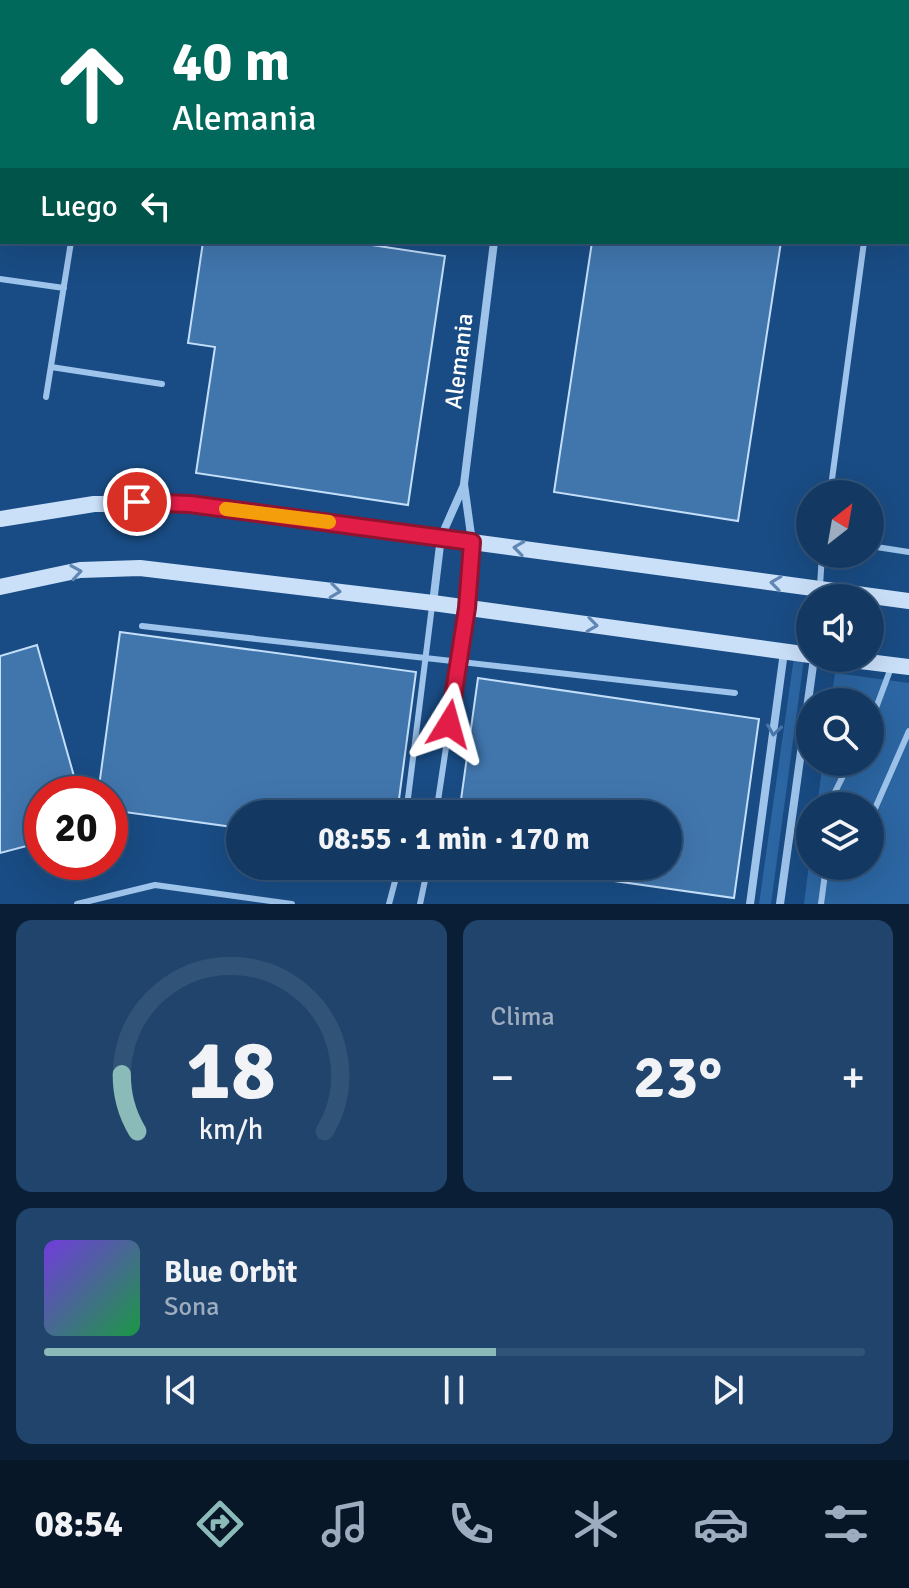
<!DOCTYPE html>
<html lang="es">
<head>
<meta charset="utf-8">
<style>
	body { margin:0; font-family:Signika,sans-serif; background:#20446c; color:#f1f3f6; height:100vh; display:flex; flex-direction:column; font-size:30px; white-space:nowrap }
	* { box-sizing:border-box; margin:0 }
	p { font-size:26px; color:#9dacbe }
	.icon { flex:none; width:44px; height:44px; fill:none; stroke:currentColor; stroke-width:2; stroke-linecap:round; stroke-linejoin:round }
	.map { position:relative; height:904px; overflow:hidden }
	.side { display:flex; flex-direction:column; gap:16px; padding:16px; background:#0a1f36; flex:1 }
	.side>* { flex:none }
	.hud { position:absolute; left:0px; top:0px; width:910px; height:244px; box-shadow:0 8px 32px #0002,0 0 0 2px #325378; background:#00695c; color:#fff; overflow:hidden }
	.needle { width:52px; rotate:31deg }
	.tools { position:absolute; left:796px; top:480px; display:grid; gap:16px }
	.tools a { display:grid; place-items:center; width:88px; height:88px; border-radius:50%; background:#133963; box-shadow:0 8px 32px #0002,0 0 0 2px #325378; font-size:40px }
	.speed { position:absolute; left:24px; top:776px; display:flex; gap:16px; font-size:40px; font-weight:700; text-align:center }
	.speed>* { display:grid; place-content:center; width:104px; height:104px; border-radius:50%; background:#133963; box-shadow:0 8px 32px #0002,0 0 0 2px #325378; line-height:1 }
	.speed .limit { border:12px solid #d22; background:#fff; color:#111 }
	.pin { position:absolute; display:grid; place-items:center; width:68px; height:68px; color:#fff; margin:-34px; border:4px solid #fff; border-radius:50%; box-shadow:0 2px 8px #0007 }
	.me { position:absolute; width:88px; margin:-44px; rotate:8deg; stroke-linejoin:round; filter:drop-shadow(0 0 6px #0008) }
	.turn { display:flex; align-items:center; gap:28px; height:168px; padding:0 40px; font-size:36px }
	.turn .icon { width:104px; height:104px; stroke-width:2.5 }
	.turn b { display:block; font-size:56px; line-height:68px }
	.then { display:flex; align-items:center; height:76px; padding:0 40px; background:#0003; gap:16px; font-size:30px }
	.big { font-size:60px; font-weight:700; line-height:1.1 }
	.side .widget { flex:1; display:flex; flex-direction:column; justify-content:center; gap:12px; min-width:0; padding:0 28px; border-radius:16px; background:#20446c }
	.side .dial { align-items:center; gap:0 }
	.dial svg { height:208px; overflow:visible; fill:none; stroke:#325378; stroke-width:7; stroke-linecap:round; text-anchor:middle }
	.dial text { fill:#f1f3f6; stroke:none }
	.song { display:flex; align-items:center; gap:24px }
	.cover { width:96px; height:96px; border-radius:12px; background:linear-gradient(135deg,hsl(260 70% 55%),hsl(140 70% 35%)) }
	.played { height:8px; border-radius:4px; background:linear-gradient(90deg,#8bbbb9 55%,#325378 55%) }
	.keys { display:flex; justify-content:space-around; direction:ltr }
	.heat { display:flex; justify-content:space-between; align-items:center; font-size:44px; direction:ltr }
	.side .tiles { flex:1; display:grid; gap:16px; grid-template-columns:1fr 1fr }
	.widget:last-child { grid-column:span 2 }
	.trip { position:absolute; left:226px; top:800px; width:456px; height:80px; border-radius:40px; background:#133963; box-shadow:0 8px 32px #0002,0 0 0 2px #325378; font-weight:700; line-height:80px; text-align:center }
	.dock { display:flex; height:128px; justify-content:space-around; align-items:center; background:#081728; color:#9dacbe }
	.dock .icon { width:56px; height:56px }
	.dock .active { color:#8bbbb9 }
	.dock b { font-size:36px; color:#f1f3f6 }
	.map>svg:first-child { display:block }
	.green { fill:#2c66a3 }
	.building { fill:#4176ad; stroke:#c3def9; stroke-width:2 }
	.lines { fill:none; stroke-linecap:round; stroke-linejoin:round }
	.service { stroke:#9ec4ec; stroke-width:6 }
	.minor { stroke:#9ec4ec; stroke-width:8 }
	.secondary { stroke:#cae0f9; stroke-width:16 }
	.oneway { stroke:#6087b3 }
	.oneway2 { stroke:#4876a8 }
	.route-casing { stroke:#92132f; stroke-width:20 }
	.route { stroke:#e11d48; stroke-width:14 }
	.slow { stroke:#f59e0b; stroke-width:14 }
	.labels { text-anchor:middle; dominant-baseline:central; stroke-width:6; stroke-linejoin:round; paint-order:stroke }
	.street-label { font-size:24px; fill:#fff; stroke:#194c84 }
</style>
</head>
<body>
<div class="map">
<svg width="909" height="904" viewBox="0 0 909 904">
	<rect width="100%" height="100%" fill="#194c84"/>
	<path class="green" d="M794 657 804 659 771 904H759Z
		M835 673 909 683V904H804L810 856V866H870V806H817L823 762H870V702H831Z"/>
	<path class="building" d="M218 0H300L315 2H217Z
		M641 0H825L640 2Z
		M203 242H352L445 256 408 505 196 473 215 347 188 343Z
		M592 242H781L738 521 554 492Z
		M120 632 416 672 397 814H240V828L110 810V794H98Z
		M37 645 79 794H42V842L0 853V656Z
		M478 678 759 719 734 898 509 866H668V814H459Z"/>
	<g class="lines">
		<path class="service" d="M109 2V0
			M899 2V0
			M0 279 64 288
			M51 367 162 384
			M46 397 71 242
			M830 494 864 242
			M870 546 909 552
			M820 586 822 554
			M142 626 735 693
			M870 724 892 665
			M828 806 850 762
			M406 814 432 606
			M436 814 467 608
			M870 820 909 731
			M77 904 155 885 292 904
			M389 904 399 866
			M420 904 428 866
			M821 904 826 866"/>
		<path class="minor" d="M525 2V0
			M433 603 441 537 464 485
			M467 607 472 542 464 484 494 242
			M750 904 784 652
			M780 904 814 658"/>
		<path class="secondary" d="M0 519 94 504H190L909 601
			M0 587 80 570 140 568 433 603 810 655
			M836 658 909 667"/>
	</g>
	<defs><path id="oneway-chevron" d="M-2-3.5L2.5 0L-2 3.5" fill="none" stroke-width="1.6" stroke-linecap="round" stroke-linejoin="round" transform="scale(2)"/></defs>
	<g class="oneway">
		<use href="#oneway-chevron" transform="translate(519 548) rotate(-172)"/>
		<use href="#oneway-chevron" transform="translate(76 572) rotate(-9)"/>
		<use href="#oneway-chevron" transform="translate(776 583) rotate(-172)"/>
		<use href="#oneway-chevron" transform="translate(335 591) rotate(7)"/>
		<use href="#oneway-chevron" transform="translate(592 625) rotate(8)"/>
	</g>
	<use class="oneway2" href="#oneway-chevron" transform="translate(774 730) rotate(98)"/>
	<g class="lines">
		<defs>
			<path id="route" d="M137 502 190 504 472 542 467 608 449 724"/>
		</defs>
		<use href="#route" class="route-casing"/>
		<use href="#route" class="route"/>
		<path class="slow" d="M226 509 329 522"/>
	</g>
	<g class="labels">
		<g class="street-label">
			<text transform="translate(459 361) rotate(-83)">Alemania</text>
		</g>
	</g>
</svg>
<div class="tools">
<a><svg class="needle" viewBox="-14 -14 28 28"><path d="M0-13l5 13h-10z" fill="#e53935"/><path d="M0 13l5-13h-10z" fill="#9dacbe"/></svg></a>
<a><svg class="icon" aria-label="sound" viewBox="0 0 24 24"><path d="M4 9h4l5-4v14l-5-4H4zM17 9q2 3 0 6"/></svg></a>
<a><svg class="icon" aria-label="search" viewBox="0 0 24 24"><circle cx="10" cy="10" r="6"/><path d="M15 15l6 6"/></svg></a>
<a><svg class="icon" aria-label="layers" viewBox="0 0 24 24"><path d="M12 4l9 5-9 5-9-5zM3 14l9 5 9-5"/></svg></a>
</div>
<div class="speed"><div class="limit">20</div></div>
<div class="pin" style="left:137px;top:502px;background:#d93025"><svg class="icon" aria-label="arrive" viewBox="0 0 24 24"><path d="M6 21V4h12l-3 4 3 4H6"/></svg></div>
<svg class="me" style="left:449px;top:724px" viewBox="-20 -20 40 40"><path d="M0-17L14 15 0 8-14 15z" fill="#e11d48" stroke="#fff" stroke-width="4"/></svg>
<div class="trip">08:55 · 1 min · 170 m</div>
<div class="hud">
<div class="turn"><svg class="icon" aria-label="ahead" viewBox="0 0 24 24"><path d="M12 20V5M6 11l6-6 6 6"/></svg><div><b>40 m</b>Alemania</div></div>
<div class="then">Luego<svg class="icon" aria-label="left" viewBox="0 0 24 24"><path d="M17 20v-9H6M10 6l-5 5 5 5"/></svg></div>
</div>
</div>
<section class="side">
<div class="tiles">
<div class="widget dial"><svg viewBox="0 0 100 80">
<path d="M14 69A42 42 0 1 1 86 69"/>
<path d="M14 69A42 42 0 0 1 8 47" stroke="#8bbbb9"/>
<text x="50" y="56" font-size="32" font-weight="700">18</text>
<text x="50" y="72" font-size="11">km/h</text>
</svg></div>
<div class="widget"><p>Clima</p>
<div class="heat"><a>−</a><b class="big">23°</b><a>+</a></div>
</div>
<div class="widget">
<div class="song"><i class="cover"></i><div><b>Blue Orbit</b><p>Sona</p></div></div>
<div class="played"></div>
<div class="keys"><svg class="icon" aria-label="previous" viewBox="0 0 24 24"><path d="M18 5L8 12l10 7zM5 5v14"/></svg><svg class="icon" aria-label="pause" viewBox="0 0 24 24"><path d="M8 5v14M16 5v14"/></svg><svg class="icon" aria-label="next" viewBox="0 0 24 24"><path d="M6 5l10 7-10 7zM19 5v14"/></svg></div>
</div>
</div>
</section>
<nav class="dock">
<b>08:54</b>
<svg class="icon active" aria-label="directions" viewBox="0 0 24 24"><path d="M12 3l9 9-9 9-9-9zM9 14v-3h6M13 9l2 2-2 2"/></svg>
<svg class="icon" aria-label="music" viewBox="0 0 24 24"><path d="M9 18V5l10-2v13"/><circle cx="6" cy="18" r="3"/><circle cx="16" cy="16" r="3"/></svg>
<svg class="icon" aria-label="phone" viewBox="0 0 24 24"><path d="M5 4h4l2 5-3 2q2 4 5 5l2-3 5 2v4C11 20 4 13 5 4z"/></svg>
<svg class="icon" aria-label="climate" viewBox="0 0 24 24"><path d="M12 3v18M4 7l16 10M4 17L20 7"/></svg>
<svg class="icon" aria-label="car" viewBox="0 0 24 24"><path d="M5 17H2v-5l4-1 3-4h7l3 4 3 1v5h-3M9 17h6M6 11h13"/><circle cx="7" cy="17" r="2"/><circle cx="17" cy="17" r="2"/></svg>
<svg class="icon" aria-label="filters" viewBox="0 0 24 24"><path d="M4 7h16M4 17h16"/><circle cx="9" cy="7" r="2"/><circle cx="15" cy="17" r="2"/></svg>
</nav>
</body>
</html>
